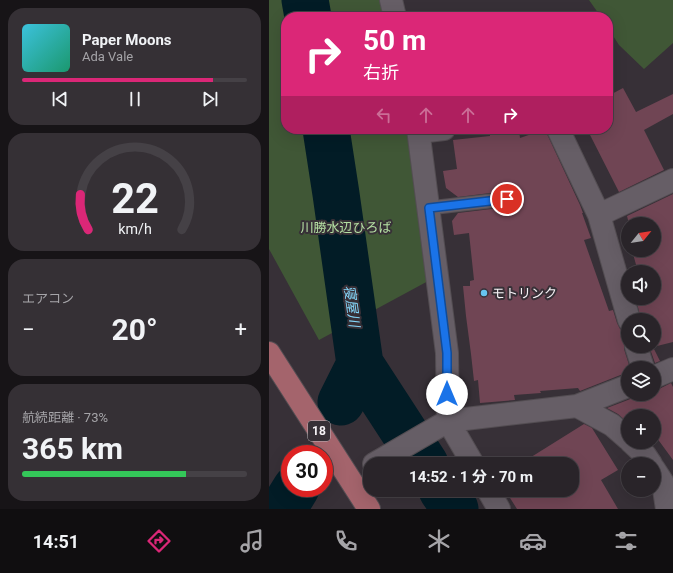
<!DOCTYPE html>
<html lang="ja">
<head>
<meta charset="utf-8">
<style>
	body { margin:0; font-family:Roboto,"Noto Sans JP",sans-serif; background:#353035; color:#f1f3f6; height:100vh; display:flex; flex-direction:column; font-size:15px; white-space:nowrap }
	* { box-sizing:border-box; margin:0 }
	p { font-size:13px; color:#a5a4a8 }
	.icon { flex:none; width:22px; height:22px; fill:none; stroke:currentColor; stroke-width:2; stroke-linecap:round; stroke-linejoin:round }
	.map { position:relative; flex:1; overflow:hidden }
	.drawer { display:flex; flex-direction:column; gap:8px; padding:8px; background:#171417; width:269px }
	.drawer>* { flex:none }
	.guide { position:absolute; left:12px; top:12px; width:332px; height:122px; border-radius:16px; box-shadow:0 4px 16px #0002,0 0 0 1px #454146; background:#db2777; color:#fff; overflow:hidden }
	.needle { width:26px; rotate:60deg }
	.controls { position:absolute; left:352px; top:217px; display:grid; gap:8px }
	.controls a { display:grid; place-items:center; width:40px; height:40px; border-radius:50%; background:#292429; box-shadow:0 4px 16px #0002,0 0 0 1px #454146; font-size:20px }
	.speed { position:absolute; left:12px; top:445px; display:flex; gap:8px; font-size:20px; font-weight:700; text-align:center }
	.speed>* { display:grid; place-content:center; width:52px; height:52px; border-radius:50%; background:#292429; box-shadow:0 4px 16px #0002,0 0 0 1px #454146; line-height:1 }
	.speed .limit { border:6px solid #d22; background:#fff; color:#111 }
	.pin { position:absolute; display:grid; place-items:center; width:34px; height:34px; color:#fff; margin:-17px; border:2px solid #fff; border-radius:50%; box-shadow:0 1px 4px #0007 }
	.me { position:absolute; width:44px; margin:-22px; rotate:0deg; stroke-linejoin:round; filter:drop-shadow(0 0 3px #0008) }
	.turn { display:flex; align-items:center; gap:14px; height:84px; padding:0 16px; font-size:18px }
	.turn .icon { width:52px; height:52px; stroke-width:2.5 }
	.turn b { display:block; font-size:28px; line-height:34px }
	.lanes { display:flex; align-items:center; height:38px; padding:0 16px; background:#0003; justify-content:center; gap:20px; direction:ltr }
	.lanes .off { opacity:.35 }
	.big { font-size:30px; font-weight:700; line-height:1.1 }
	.drawer .card { flex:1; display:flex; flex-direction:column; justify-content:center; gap:6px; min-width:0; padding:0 14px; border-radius:16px; background:#353035 }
	.drawer .dial { align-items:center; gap:0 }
	.dial svg { height:104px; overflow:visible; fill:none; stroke:#454146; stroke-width:7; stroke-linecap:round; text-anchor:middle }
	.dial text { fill:#f1f3f6; stroke:none }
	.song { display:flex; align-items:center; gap:12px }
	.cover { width:48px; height:48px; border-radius:6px; background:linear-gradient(135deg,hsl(190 70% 55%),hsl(160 70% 35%)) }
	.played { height:4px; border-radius:2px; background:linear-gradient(90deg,#db2777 85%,#454146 85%) }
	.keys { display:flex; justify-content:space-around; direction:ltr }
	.heat { display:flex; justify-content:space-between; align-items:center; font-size:22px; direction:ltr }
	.charge { height:6px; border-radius:3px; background:linear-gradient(90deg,#34c759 73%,#454146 0) }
	.trip { position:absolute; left:94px; top:457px; width:216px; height:40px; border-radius:16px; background:#292429; box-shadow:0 4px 16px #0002,0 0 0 1px #454146; font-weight:700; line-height:40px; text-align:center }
	.tabs { display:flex; height:64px; justify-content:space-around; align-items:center; background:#100e10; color:#a5a4a8 }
	.tabs .icon { width:28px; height:28px }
	.tabs .selected { color:#db2777 }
	.tabs b { font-size:18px; color:#f1f3f6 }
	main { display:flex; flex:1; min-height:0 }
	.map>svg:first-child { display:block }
	.green { fill:#405736 }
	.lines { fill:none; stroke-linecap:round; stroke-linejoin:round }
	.river { stroke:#021c26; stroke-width:47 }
	.building { fill:#704554 }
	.lane-casing { stroke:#534d52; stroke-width:15 }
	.street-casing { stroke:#534d52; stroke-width:24 }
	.primary-casing { stroke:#534d52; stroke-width:24 }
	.lane { stroke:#665e66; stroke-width:13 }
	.street { stroke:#665e66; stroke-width:22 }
	.primary { stroke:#a4646c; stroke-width:22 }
	.route-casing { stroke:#114b97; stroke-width:10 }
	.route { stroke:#1a73e8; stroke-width:7 }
	.poi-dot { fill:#67c4f0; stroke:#373037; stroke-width:1.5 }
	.labels { text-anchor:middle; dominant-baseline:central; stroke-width:4; stroke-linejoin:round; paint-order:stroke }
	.shield { fill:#373037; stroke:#bdb8bd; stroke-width:1 }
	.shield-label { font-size:12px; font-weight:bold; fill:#f7f3f7 }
	.park-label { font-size:13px; fill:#b5e0a3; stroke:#373037 }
	.poi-label { font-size:13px; fill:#f7f3f7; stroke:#373037; text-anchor:start }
	.water-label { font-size:14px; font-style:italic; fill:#84d6f9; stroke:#373037 }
</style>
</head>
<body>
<main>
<section class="drawer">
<div class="card">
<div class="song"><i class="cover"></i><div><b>Paper Moons</b><p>Ada Vale</p></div></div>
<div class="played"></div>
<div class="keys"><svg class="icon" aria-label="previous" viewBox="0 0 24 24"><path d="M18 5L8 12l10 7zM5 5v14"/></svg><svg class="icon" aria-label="pause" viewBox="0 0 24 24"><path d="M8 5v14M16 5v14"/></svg><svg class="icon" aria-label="next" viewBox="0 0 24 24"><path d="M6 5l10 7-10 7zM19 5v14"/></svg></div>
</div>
<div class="card dial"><svg viewBox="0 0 100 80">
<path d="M14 69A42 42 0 1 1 86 69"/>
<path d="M14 69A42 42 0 0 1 8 42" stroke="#db2777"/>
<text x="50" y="56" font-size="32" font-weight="700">22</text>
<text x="50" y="72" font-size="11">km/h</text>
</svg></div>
<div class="card"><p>エアコン</p>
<div class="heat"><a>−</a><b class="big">20°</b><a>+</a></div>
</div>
<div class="card"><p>航続距離 · 73%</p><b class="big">365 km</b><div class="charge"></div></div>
</section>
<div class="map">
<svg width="404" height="509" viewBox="0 0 404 509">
	<rect width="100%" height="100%" fill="#373037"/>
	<path class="green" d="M0 0H115L118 17H17V129H141L161 280 50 340 0 249Z
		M320 0H404V43L375 69 350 45 339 28V17H332Z"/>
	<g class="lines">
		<path class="river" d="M36 0 39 17
			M57 129 67 194 91 364 156 464
			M72 402 91 364
			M173 490 186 509
			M14 509 27 488"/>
	</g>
	<path class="building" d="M354 88 367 112 404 94V114L375 130 395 170 350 192 318 129H339V96Z
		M277 129 278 134 311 205 314 213H313L322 238 315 240 340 311 344 310 348 323 351 329 357 332H359V337L355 343V349L361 368H359V374H354L311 391 309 388 271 391 272 393 245 395 246 400 211 403 209 380 205 381 202 354 197 316 194 286H201V281L205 280 200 233 185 235 183 221 189 213 239 207 242 206 245 203 246 198 245 195 242 192 237 191 189 197 177 188 174 171 188 169 184 140 221 136V135L250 131 251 138Z
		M404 194V342L384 347 391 361 386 363 380 346H385V320H372L368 303 377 300 376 298H385V272H369L363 250H385V224H360L358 216Z
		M402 383 404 387V460L385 434V416H373L371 414 366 416H359V420L357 421 349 414 338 408 364 398 369 394H385V389H390Z
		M315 424 323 428 349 470 332 480 349 509H248L236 490H303V464H251Z"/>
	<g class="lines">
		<defs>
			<path id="lane" d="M160 208 238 199"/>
			<path id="street" d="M122 0 126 17
				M149 129 178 353 179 421 204 464
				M289 129 330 215
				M150 132 175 129
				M360 320 330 215 404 180
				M367 346 374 368
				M385 377 404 369
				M308 406 343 425 359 439
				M362 442 376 455 382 464
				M105 464 179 421 308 406 359 386
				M385 469 394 483 398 509
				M219 490 230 509"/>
			<path id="primary" d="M0 353 100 509"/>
		</defs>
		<use href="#lane" class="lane-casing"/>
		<use href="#street" class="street-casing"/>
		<use href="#primary" class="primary-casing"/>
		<use href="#lane" class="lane"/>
		<use href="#street" class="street"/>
		<use href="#primary" class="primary"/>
	</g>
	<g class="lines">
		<defs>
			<path id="route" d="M178 394V353L160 208 238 199"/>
		</defs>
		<use href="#route" class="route-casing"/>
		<use href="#route" class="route"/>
	</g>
	<circle class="poi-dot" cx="215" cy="293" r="4"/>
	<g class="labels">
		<rect class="shield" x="39" y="421" width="22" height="20" rx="3"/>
		<g class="shield-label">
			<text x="50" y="431">18</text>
		</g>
		<g class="park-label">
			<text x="77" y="227">川勝水辺ひろば</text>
		</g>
		<g class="poi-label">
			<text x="223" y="293">モトリンク</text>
		</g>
		<g class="water-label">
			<text transform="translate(83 306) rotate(82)">寝屋川</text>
		</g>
	</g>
</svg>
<div class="controls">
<a><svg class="needle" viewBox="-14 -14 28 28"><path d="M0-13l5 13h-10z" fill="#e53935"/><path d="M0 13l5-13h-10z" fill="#a5a4a8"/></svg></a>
<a><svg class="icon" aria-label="sound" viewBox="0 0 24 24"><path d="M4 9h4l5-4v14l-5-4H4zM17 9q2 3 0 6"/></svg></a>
<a><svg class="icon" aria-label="search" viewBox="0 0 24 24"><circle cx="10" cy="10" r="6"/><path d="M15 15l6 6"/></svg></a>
<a><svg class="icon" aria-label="layers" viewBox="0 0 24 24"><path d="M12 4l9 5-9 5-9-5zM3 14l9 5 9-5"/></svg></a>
<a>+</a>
<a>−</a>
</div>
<div class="speed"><div class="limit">30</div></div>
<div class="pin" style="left:238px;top:199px;background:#d93025"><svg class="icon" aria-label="arrive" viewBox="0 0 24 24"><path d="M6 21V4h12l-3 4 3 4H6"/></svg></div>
<svg class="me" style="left:178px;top:394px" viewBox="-20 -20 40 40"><circle r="19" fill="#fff"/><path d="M0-13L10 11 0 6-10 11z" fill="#1a73e8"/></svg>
<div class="trip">14:52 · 1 分 · 70 m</div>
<div class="guide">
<div class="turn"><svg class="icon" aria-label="right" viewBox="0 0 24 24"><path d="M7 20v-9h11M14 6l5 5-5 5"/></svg><div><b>50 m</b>右折</div></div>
<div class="lanes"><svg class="icon off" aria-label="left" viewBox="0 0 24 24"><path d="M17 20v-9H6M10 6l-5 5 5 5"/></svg><svg class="icon off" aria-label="ahead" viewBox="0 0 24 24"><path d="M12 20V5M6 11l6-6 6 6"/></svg><svg class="icon off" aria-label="ahead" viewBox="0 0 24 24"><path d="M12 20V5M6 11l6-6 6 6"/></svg><svg class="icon" aria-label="right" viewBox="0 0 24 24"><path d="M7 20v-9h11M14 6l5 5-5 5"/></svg></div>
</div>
</div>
</main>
<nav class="tabs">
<b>14:51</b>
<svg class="icon selected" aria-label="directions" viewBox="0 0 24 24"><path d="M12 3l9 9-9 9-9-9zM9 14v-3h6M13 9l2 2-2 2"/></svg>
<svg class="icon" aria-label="music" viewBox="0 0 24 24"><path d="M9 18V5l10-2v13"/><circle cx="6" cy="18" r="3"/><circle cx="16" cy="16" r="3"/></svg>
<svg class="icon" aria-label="phone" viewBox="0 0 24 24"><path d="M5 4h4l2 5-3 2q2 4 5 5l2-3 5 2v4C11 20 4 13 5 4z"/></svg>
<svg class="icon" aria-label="climate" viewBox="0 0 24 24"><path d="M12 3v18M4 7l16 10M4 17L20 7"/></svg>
<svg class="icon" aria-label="car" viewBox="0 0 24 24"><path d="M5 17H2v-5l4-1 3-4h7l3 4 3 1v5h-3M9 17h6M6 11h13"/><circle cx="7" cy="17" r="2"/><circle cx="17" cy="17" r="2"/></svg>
<svg class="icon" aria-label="filters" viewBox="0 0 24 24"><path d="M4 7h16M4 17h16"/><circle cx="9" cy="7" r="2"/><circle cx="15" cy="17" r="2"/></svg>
</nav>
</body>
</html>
